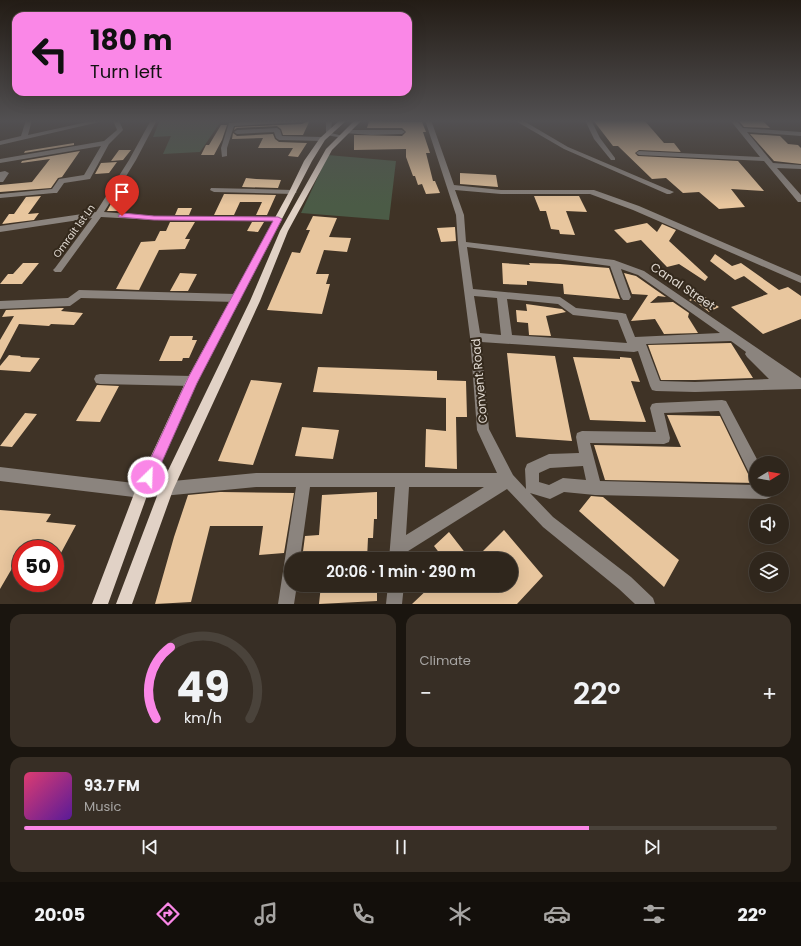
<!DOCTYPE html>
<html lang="en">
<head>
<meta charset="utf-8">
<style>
	body { margin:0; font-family:Poppins,sans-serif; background:#372e25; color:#f1f3f6; height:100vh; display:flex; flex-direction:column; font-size:15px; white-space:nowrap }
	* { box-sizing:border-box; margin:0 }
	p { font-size:13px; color:#a7a5a3 }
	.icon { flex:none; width:22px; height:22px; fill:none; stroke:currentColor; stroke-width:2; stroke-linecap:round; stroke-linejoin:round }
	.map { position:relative; height:604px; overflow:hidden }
	.panel { display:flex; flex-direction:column; gap:10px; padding:10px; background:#1a150f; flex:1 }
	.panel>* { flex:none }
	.banner { position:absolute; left:12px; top:12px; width:400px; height:84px; border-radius:12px; box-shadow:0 4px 16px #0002,0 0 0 1px #4a433b; background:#fa87e7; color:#111; overflow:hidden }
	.needle { width:26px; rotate:79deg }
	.buttons { position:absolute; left:749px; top:456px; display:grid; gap:8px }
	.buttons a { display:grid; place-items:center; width:40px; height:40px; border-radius:50%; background:#2f261c; box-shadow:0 4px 16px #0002,0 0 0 1px #4a433b; font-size:20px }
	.speed { position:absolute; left:12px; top:540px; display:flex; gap:8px; font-size:20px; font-weight:700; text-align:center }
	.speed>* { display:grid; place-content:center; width:52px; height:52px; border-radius:50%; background:#2f261c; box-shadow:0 4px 16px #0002,0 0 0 1px #4a433b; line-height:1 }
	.speed .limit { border:6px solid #d22; background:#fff; color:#111 }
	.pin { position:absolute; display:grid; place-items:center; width:34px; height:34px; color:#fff; margin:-41px -17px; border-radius:50% 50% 50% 0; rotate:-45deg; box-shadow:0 0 4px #0007 }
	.pin .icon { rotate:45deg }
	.me { position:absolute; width:44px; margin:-22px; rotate:24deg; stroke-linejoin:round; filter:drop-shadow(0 0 3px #0008) }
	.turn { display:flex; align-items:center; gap:14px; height:84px; padding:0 12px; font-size:18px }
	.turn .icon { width:52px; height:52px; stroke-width:2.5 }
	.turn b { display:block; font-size:28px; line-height:34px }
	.big { font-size:30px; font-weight:600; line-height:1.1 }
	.panel .widget { flex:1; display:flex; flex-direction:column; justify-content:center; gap:6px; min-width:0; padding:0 14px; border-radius:12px; background:#372e25 }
	.panel .dial { align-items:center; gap:0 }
	.dial svg { height:104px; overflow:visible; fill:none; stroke:#4a433b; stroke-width:7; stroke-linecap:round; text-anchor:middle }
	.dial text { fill:#f1f3f6; stroke:none }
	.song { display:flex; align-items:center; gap:12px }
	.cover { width:48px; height:48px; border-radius:6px; background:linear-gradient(135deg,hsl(340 70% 55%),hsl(270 70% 35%)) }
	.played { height:4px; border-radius:2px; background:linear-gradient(90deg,#fa87e7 75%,#4a433b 75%) }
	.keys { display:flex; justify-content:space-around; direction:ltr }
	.heat { display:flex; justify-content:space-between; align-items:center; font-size:22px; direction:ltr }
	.panel .tiles { flex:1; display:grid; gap:10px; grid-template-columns:1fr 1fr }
	.widget:last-child { grid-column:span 2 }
	.trip { position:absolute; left:284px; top:552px; width:234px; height:40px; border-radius:20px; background:#2f261c; box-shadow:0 4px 16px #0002,0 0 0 1px #4a433b; font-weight:600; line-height:40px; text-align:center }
	.tabs { display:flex; height:64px; justify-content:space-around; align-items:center; background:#130f0b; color:#a7a5a3 }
	.tabs .icon { width:28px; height:28px }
	.tabs .selected { color:#fa87e7 }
	.tabs b { font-size:18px; color:#f1f3f6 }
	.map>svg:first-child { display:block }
	.green { fill:#4b5b46 }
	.building { fill:#e8c69e }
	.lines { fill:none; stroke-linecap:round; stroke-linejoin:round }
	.minor { fill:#8b847e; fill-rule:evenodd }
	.major { fill:#e1d2c6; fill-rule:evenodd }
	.route { fill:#fa87e7; stroke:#a25896 }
	.labels { text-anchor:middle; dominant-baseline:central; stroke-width:4; stroke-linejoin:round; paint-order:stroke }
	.far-street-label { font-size:10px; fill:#e0d9d1; stroke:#34291c }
	.street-label { font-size:12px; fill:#e0d9d1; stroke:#34291c }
</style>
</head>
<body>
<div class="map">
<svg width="801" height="604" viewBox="0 0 801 604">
	<rect width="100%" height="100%" fill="#3f3326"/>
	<path class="green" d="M160 120H222L200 152 163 154 171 136 153 137Z
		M328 155 396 161 389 220 301 213Z"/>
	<path class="building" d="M310 120 303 135H283L281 129 277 126 237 128 234 130 235 127 302 124Z
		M593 120H644L664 143H674L681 152 639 150 635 153 638 156 738 161 764 191 731 189 745 207 719 209 699 192 683 193 666 178 652 179 618 146H613Z
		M738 120H762L770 128 744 127Z
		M369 121 422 122 426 132H423L430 153H426L433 181H435L440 193 426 194 422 184 418 185 415 176H413L406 157V149L354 150V135L402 136 406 132 402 128H367Z
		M221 125H227L222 140 214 155H201L206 145H209Z
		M233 133 237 136 273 134 275 139 279 142 307 143 298 157 288 156 293 148H258L263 138 232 139Z
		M750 134 780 136 788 144 798 145 801 148V164L774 161Z
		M74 143V145L24 153 25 151Z
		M119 150H131L123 160 111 161Z
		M80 151 62 177 58 178 51 188 0 192V185L32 182 50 159 21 163 22 161Z
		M117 162 109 173 95 174 101 163Z
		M460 173 496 175 498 187 460 184Z
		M246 178 256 179 281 180 278 188 242 187Z
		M224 194 276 195 267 215H256L262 202H240L234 215H214Z
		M41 196 28 214 39 213 34 220 2 224 9 214H14L26 197Z
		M534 196H579L587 212 566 211 575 235 560 234 559 230 551 229 546 211H540Z
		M112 202H130L124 211H107Z
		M178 208H192L189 215H175Z
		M313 216 337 218 329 237 351 238 347 252 324 250 316 274H329L326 284H330L322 314 267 310 292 252 300 253 310 230H306Z
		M170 222H195L185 239H190L185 249 159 250 139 290 116 289 141 242 155 241 160 231H166Z
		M252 222H264L258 232 247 231Z
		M647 223 657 232 662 224 676 230 669 241 708 277 705 281 679 264 667 267 641 240 627 243 614 230Z
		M455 227 456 241 441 242 437 228Z
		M715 254 732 266 741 263 779 290 788 287 801 296V319L763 334 731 307 768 294 744 276 735 280 710 261Z
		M23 263H39L22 284H0L8 274H13Z
		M502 263 530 265 529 263 560 264 609 268 620 299 564 294 563 284 527 281V285L503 284Z
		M180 273 197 274 188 291H170Z
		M624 273 636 276 666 297 658 296 650 303 673 302 689 313 688 317 698 333 664 334 655 319 631 321 648 295 632 294Z
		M701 294 719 307 709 312 692 299 691 301 689 300Z
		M526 304 562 309 566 312 546 316 551 336 529 335 528 323 517 322 516 310 527 311Z
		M60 308H64L61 311 83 313 74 325 51 324 49 326 19 324 0 360V340L14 316 2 317 6 310Z
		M170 336H193L192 340H197L189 358H183L182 361H159Z
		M731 343 753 378 695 380H661L648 345Z
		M507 353 555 356 572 441 516 437Z
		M9 355 21 356 20 357 40 358 30 372 0 370V366Z
		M573 357 620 359V357L631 358 640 382 631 381 646 422 590 420Z
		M318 367 437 371V380L466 381 467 417H456L457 469 425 467 426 429 446 431V398L313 392Z
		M251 380 282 383 253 465 218 461Z
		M97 385 119 386 100 422 76 421Z
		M25 413 37 414 12 447 0 446Z
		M667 415 720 416 750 478 754 480 756 483 605 480 594 445 681 447Z
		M302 427 339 430 333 459 295 456Z
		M220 492 294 493 284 553 259 555 263 526H210L191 602 155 604 174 537 188 495Z
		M377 492V519H374L373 538H368L367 559H302L305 536 319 535 322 495Z
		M591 496 603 497 679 560 664 587 579 511Z
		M0 510 51 514 46 522 76 525 55 564V549H21V553L0 589Z
		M504 530 543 576 517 604H412L431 586 436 593 444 585H511V559H475Z
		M449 532 470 559H444L434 546Z
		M321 585H377V601L319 604Z"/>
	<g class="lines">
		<path class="minor" d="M26 120H32L28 135 96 120H108L0 145V141L21 136Z
			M113 120H119L123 130 109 144 90 179 64 183 57 193H54L0 198V194L52 189 59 179 84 175 101 146 0 163V159L104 141 117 130Z
			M151 120H157L136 160 104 212 154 216 278 217 282 219 281 221 154 220 101 217 61 272H55L53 270 55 268 92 218 0 232V226L96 212 129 160Z
			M266 120H305L302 122 234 126 227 148V156L222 157 221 148 229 123Z
			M326 120H332L331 133 343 136V138L326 135Z
			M425 120H431L454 185 501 190H594L639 206 801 276V283L633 210 590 194H501L455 190 464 215 466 242 614 260 644 271 801 378V389L695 392 656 391 652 390 650 386 638 351 634 352 481 342 489 429 513 475 526 489 525 469 527 464 549 454 579 453 576 437 577 433 582 431 656 432 650 408 652 404 656 403 722 400 726 401 759 463H756V479L751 477 719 411 664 413 670 438 669 442 664 444 590 443 600 481 756 485V489H772L773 492 771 497 766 499 595 495 564 492 550 499 530 493 553 517 631 577 653 598 655 604H635L619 589 543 527 507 489 405 553V559H389L395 487H310L300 559H291V585H297L294 604H278L296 487H256L142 498 0 481V467L142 484 256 473H497L477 430 470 337 458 244 456 215ZM467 247 610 266 621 297 623 300H629L631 297 621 269 638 275 720 333 635 337 627 317 626 314 622 313 576 308 560 297 473 289ZM474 296 497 298 501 335 480 333ZM507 299 558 304 573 315 618 320 627 343 512 335ZM731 341 746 352 745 354 747 357 769 379 695 382 660 381 646 344ZM583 466 586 480 563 478 549 485 539 482V473L550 468ZM409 487H484L406 535Z
			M514 120H522L568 147 674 192 670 194H667L564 149Z
			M585 120H591L600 138 615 158V160H611L594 139Z
			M730 120H736L743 128 801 132V136L747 132 773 163 801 165V169L777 168 801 195V202H798L764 161 639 155 636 153 639 151 760 157Z
			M277 128 280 130 282 136 322 137 325 139 322 141 279 140 276 138 274 132 237 134 234 132 237 130Z
			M347 130H402L405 132 402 134 371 135 345 133 344 132Z
			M5 171 9 173 3 182H0V172Z
			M211 188 293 190 297 192 293 194 214 192 210 190Z
			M79 290 236 294 240 295 241 298 240 301 236 302 81 298 70 306 0 309V301L68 298Z
			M100 374 192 376 196 377 198 381 196 385 192 386 100 384 96 383 94 379 96 375Z
			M388 585H404L402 604H386Z"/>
		<path class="major" d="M340 120H347L325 140 312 161 197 383 148 493 108 604H92L137 486 186 381 289 192 304 161 320 138Z
			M355 120H362L332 150 288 231 260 301 173 490 132 604H116L162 483 250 301 280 231 326 149Z"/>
	</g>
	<linearGradient id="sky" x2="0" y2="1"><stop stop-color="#231c15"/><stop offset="0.59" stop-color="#525052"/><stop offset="1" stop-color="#525052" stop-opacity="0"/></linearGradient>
	<rect width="801" height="205" fill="url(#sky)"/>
	<path class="route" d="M122 213 154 216 278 217 282 219 197 383 153 482 148 484 144 482 142 477 188 378 273 221 154 220 119 217 118 216Z"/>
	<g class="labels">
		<g class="far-street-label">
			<text transform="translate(74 231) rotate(-54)">Omrait 1st Ln</text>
		</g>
		<g class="street-label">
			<text transform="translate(683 286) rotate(34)">Canal Street</text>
			<text transform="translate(479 381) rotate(-95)">Convent Road</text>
		</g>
	</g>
</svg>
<div class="buttons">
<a><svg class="needle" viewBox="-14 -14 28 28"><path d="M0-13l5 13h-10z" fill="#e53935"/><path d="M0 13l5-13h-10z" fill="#a7a5a3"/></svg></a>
<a><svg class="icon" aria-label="sound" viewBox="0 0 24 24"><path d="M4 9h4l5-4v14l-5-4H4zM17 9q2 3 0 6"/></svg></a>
<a><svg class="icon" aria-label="layers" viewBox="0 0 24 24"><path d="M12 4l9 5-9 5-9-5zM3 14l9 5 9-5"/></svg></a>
</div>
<div class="speed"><div class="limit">50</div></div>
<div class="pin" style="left:122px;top:216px;background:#d93025"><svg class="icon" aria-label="arrive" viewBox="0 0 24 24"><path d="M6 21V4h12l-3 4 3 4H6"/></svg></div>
<svg class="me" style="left:148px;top:477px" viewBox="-20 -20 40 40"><circle r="17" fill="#fa87e7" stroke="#fff" stroke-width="3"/><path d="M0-11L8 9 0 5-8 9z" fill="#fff"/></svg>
<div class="trip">20:06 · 1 min · 290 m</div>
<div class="banner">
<div class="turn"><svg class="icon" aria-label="left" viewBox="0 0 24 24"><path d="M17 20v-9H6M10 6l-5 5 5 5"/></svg><div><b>180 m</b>Turn left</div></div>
</div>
</div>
<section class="panel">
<div class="tiles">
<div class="widget dial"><svg viewBox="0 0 100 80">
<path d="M14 69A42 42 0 1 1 86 69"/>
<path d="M14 69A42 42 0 0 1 25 14" stroke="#fa87e7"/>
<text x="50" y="56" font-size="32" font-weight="700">49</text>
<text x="50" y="72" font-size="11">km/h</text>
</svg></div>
<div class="widget"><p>Climate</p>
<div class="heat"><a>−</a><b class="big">22°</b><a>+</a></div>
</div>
<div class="widget">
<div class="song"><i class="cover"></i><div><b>93.7 FM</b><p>Music</p></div></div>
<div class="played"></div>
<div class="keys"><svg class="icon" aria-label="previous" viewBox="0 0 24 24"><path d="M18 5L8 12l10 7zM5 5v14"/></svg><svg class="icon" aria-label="pause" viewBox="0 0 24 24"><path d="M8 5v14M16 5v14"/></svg><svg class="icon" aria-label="next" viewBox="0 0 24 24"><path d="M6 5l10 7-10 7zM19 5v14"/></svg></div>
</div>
</div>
</section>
<nav class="tabs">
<b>20:05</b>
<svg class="icon selected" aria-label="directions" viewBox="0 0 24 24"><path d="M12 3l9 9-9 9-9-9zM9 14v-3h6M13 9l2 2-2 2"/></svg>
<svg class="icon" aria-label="music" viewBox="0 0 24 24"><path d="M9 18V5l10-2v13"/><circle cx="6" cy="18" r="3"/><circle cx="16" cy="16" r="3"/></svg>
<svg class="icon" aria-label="phone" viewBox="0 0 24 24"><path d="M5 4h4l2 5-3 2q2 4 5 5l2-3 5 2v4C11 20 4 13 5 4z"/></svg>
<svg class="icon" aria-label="climate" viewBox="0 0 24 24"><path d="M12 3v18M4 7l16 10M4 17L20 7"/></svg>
<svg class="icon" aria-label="car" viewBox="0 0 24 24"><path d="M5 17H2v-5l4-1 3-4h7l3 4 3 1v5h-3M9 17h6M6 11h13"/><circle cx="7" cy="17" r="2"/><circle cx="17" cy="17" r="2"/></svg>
<svg class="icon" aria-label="filters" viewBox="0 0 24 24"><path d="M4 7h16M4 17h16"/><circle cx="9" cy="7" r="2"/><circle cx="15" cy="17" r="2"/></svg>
<b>22°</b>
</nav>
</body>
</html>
